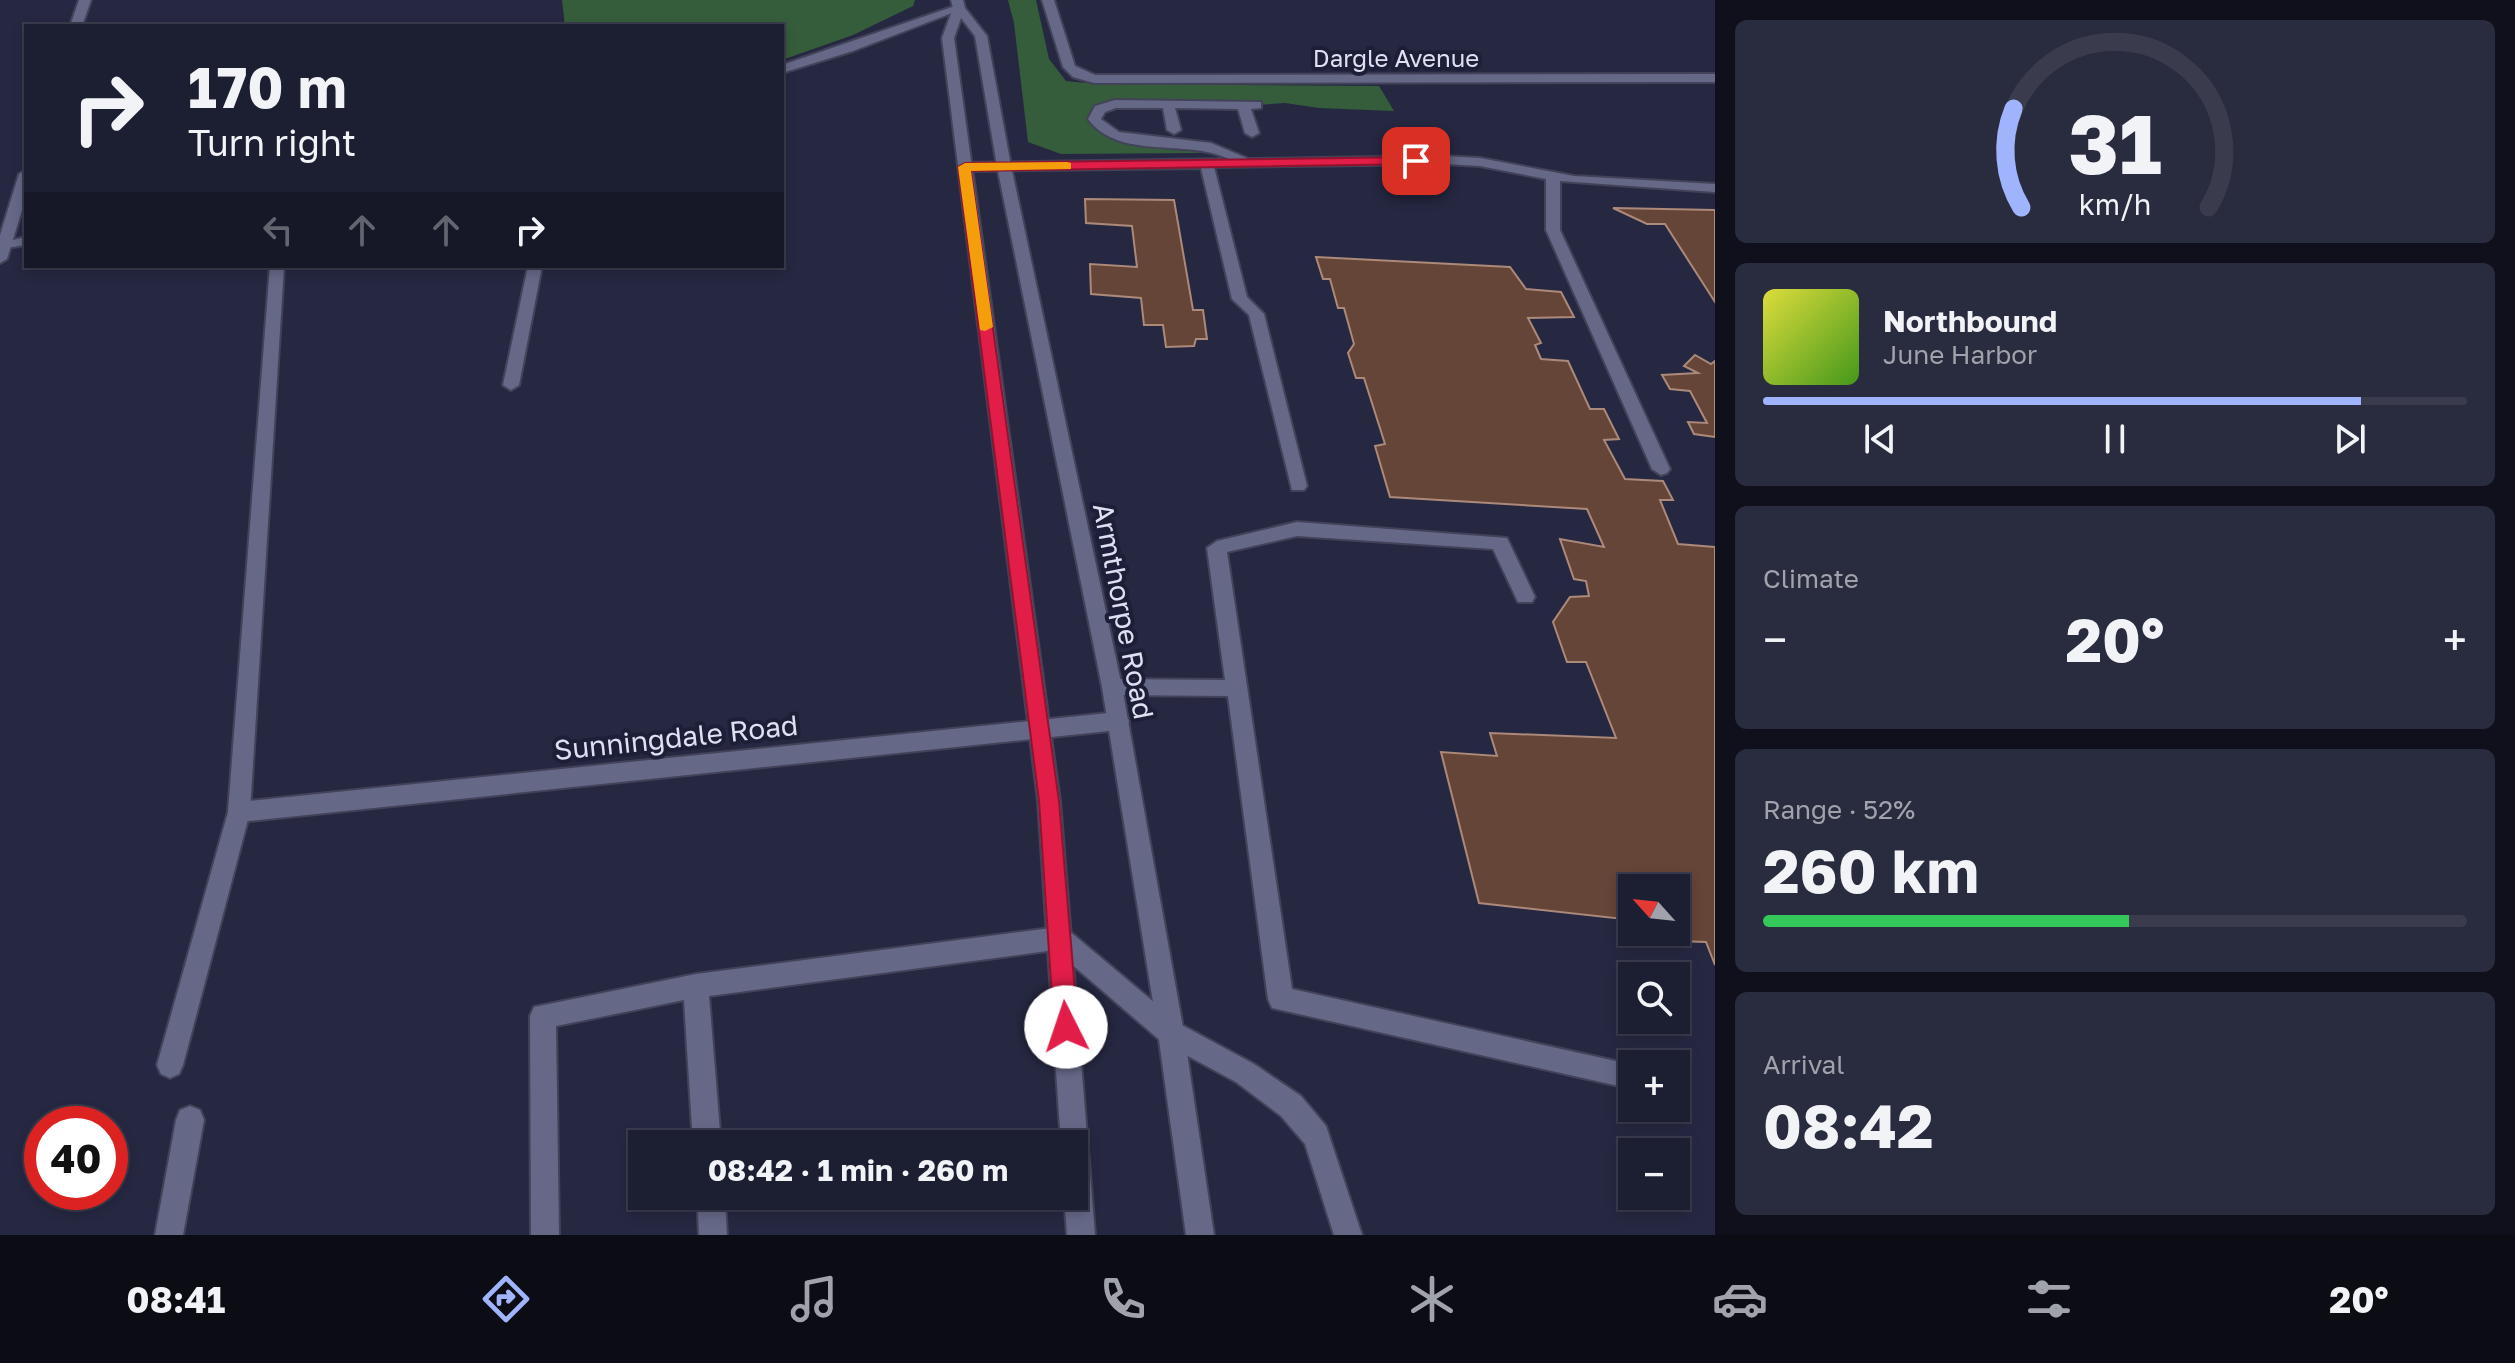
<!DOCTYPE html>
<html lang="en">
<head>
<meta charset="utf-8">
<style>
	body { margin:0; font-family:"Golos Text",sans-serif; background:#292b3e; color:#f1f3f6; height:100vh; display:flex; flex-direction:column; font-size:30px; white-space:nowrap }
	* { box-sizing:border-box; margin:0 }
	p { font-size:26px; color:#a0a2ac }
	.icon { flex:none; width:44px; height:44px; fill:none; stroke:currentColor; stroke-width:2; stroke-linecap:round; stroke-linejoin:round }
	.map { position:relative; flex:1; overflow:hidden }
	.drawer { display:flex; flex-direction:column; gap:20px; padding:20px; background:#0f101c; width:800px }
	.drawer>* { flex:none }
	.guide { position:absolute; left:24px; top:24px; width:760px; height:244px; border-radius:0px; box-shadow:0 4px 12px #0003,0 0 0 2px #3a3c4d; background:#1c1e32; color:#f1f3f6; overflow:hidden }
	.needle { width:52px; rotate:297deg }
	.fabs { position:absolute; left:1618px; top:874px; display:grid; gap:16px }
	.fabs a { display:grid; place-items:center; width:72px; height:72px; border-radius:0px; background:#1c1e32; box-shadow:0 4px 12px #0003,0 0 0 2px #3a3c4d; font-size:40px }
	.speed { position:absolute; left:24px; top:1106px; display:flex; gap:16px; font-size:40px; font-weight:700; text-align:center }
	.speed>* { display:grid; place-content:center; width:104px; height:104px; border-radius:50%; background:#1c1e32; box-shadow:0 4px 12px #0003,0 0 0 2px #3a3c4d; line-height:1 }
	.speed .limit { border:12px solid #d22; background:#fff; color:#111 }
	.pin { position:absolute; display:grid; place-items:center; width:68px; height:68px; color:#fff; margin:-34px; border-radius:16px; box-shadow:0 4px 12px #0006 }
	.me { position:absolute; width:88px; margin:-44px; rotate:356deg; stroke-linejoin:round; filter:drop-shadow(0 0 6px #0008) }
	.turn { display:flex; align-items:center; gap:28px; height:168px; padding:0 32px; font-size:36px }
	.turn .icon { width:104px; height:104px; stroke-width:2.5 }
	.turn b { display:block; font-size:56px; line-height:68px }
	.lanes { display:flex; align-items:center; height:76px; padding:0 32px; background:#0003; justify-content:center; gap:40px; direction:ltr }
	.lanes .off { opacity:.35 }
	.big { font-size:60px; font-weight:700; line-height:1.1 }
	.drawer .widget { flex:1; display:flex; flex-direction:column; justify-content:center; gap:12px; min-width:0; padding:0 28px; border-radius:12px; background:#292b3e }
	.drawer .dial { align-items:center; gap:0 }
	.dial svg { height:208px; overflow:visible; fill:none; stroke:#3a3c4d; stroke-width:7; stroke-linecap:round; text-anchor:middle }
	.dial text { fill:#f1f3f6; stroke:none }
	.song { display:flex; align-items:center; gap:24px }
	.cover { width:96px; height:96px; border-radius:12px; background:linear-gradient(135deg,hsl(60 70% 55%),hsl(100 70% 35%)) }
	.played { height:8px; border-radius:4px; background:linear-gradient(90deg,#a0b3fd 85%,#3a3c4d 85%) }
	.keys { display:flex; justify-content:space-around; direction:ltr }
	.heat { display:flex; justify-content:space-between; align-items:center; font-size:44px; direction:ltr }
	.charge { height:12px; border-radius:6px; background:linear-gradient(90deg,#34c759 52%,#3a3c4d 0) }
	.trip { position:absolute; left:628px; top:1130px; width:460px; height:80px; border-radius:0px; background:#1c1e32; box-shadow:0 4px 12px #0003,0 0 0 2px #3a3c4d; font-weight:700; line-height:80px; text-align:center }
	.tab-bar { display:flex; height:128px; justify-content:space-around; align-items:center; background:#0b0c14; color:#a0a2ac }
	.tab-bar .icon { width:56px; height:56px }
	.tab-bar .selected { color:#a0b3fd }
	.tab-bar b { font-size:36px; color:#f1f3f6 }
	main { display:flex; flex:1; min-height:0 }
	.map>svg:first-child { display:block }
	.green { fill:#355d3b }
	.building { fill:#644537; stroke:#ac8979; stroke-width:2 }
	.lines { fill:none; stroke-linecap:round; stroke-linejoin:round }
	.lane-casing { stroke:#424259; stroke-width:4 }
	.street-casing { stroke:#424259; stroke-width:4 }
	.secondary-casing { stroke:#424259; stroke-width:4 }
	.lane { fill:#656887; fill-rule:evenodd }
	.street { fill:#656887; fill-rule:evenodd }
	.secondary { fill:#656887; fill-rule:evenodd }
	.route { fill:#e11d48; stroke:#92132f; stroke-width:2 }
	.slow { fill:#f59e0b }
	.labels { text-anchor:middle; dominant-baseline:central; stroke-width:8; stroke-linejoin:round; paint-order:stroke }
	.far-street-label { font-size:24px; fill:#dfe1f3; stroke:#1d1e38 }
	.street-label { font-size:28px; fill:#dfe1f3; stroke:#1d1e38 }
</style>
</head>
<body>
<main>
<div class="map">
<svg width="1715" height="1235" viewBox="0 0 1715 1235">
	<rect width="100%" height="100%" fill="#262842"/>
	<path class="green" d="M562 0H915L913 6 853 35 782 60V26H565Z
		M1008 0H1036L1049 59 1066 81 1097 84 1379 86 1394 111 1319 108 1285 103 1257 105 1181 100 1097 103 1096 113 1110 134 1187 148 1202 153 1061 154 1028 142 1014 23Z"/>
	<path class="building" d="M1085 199 1174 200 1193 310H1203L1207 339H1196L1194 346 1166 347 1163 325H1144L1141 298 1091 294 1090 264 1137 267 1132 226 1086 223Z
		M1613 208 1715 210V302L1665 224H1647Z
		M1316 257 1510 267 1526 289 1561 292 1574 317 1528 318 1541 343 1535 345 1541 359 1568 361 1590 409H1604L1619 439 1604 440 1625 479 1663 481 1673 500H1660L1678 544 1715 547V965L1706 942 1677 941 1674 932 1676 888H1632V920L1479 903 1441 752 1497 756 1490 733 1616 738 1586 662H1567L1553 622 1570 597 1589 596 1586 581 1574 579 1560 539 1604 547 1587 509 1390 497 1375 446 1385 444 1364 378H1356L1348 353 1354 344 1344 308H1338L1330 279H1323Z
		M1695 355 1711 364 1715 361V437L1694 434 1688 422 1707 423 1690 391 1670 389 1662 375 1698 373 1684 366Z"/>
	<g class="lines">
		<defs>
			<path id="lane" d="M1115 100 1261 102V108L1251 109 1259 133 1252 137 1245 133 1238 109 1175 108 1181 130 1174 134 1167 130 1163 108H1116L1105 112 1101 119 1119 132 1211 143 1249 159 1445 156 1480 158 1574 176 1715 184V192L1560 181V230L1670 469 1667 473 1661 475 1652 469 1546 230V179L1480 166 1445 164 1214 167 1247 297 1264 314 1307 486 1304 490H1292L1249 315 1232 299 1201 168 965 171 958 167 965 163 1229 159C1186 138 1119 161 1088 119L1095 106Z
				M270 266H284L250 812 183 1065 179 1074 170 1078 161 1074 157 1065 228 812Z
				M1297 522 1507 538 1535 597 1532 602H1518L1493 549 1297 536 1227 552 1292 989 1629 1064 1632 1065V1089L1272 1008 1268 999 1228 696 1112 695 1105 693 1102 687 1105 681 1112 679 1225 680 1207 548 1217 541Z
				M1059 927 1068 930 1180 1024 1254 1064 1301 1096 1326 1126 1362 1235H1334L1305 1144 1281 1116 1236 1082 1162 1042 1055 950 709 996 721 1144H693L684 1000 556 1026 559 1235H531L530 1016 534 1007 696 974Z
				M697 1196H725L727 1235H699Z"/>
			<path id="street" d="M1042 0H1054L1075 66 1095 75 1715 74V82L1094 83 1073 77 1063 67Z
				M955 6 965 8 853 51 782 73V65Z
				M26 237V245L0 249V243Z
				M528 266H542L519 385 511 390 503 385Z
				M1118 712 1126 715 1129 721 1126 727 1118 730 239 822 231 819 228 812 231 805 239 802Z
				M190 1106 200 1110 204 1120 183 1235H155L176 1120 180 1110Z"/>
			<path id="secondary" d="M79 0H91L82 26H70Z
				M951 0H963L965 8 987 36 1011 166 1122 687 1184 1033 1214 1235H1186L1158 1033 1102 687 997 166 975 36 961 18 954 38 1060 801 1095 1235H1067L1064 1196H1074V1144H1061L1038 801 942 38 953 8Z
				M26 170V197L7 259 0 263V235L19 174Z"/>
		</defs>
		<use href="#lane" class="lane-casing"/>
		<use href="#street" class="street-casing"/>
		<use href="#secondary" class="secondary-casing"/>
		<use href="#lane" class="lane"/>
		<use href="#street" class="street"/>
		<use href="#secondary" class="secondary"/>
	</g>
	<path class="route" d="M1416 157 1420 158V164L971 171 1059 801 1078 1027 1074 1035 1066 1039 1057 1035 1054 1027 1039 801 958 167 965 163Z"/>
	<path class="slow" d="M1067 162 1071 163V169L971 171 993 327 985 331 980 330 958 167 965 163Z"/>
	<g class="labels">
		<g class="far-street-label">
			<text x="1396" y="57">Dargle Avenue</text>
		</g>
		<g class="street-label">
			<text transform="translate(1124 611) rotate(79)">Armthorpe Road</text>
			<text transform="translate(676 737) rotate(-6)">Sunningdale Road</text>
		</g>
	</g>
</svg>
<div class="fabs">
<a><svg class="needle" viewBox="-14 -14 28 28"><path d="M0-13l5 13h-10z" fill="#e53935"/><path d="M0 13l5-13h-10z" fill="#a0a2ac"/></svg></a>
<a><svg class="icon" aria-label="search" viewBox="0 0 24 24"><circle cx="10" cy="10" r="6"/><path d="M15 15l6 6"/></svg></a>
<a>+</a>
<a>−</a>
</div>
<div class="speed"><div class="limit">40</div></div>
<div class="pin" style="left:1416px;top:161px;background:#d93025"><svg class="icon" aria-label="arrive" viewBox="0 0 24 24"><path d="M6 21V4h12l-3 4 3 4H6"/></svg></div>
<svg class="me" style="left:1066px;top:1027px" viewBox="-20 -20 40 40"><circle r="19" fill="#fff"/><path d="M0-13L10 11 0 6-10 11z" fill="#e11d48"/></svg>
<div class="trip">08:42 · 1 min · 260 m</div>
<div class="guide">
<div class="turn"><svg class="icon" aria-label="right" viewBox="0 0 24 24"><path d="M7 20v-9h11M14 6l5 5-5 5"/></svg><div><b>170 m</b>Turn right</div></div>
<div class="lanes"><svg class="icon off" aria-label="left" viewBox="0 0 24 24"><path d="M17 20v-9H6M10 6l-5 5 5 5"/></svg><svg class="icon off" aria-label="ahead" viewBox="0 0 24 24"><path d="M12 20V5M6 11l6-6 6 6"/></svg><svg class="icon off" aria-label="ahead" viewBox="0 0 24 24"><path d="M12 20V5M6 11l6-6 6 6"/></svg><svg class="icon" aria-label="right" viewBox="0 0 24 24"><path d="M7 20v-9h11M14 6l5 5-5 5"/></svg></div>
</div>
</div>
<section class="drawer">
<div class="widget dial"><svg viewBox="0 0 100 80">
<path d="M14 69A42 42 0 1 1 86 69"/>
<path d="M14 69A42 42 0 0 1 11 31" stroke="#a0b3fd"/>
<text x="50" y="56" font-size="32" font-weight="700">31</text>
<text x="50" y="72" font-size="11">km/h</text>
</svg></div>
<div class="widget">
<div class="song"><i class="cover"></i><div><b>Northbound</b><p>June Harbor</p></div></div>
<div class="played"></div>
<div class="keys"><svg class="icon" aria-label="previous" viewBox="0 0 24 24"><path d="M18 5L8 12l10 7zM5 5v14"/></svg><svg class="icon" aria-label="pause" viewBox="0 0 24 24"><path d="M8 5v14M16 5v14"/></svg><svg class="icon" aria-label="next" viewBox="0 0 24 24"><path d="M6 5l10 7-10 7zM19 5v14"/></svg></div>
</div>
<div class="widget"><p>Climate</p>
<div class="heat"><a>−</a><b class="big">20°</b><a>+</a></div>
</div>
<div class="widget"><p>Range · 52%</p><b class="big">260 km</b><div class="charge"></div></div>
<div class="widget"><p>Arrival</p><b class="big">08:42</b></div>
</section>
</main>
<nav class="tab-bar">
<b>08:41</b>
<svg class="icon selected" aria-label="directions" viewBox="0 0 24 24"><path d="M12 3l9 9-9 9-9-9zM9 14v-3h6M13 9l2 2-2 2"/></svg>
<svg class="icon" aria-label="music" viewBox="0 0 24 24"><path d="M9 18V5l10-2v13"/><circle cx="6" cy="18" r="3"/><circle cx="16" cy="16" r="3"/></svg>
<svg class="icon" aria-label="phone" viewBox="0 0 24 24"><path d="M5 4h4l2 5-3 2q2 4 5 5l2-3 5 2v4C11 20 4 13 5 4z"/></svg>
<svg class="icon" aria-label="climate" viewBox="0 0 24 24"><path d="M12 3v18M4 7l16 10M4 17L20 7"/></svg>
<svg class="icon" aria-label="car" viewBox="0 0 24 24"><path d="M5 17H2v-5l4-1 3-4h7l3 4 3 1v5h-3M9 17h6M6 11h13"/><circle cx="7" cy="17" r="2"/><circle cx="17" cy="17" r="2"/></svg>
<svg class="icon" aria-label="filters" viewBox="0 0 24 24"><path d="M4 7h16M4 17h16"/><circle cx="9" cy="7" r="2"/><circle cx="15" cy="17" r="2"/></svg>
<b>20°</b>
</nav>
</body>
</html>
